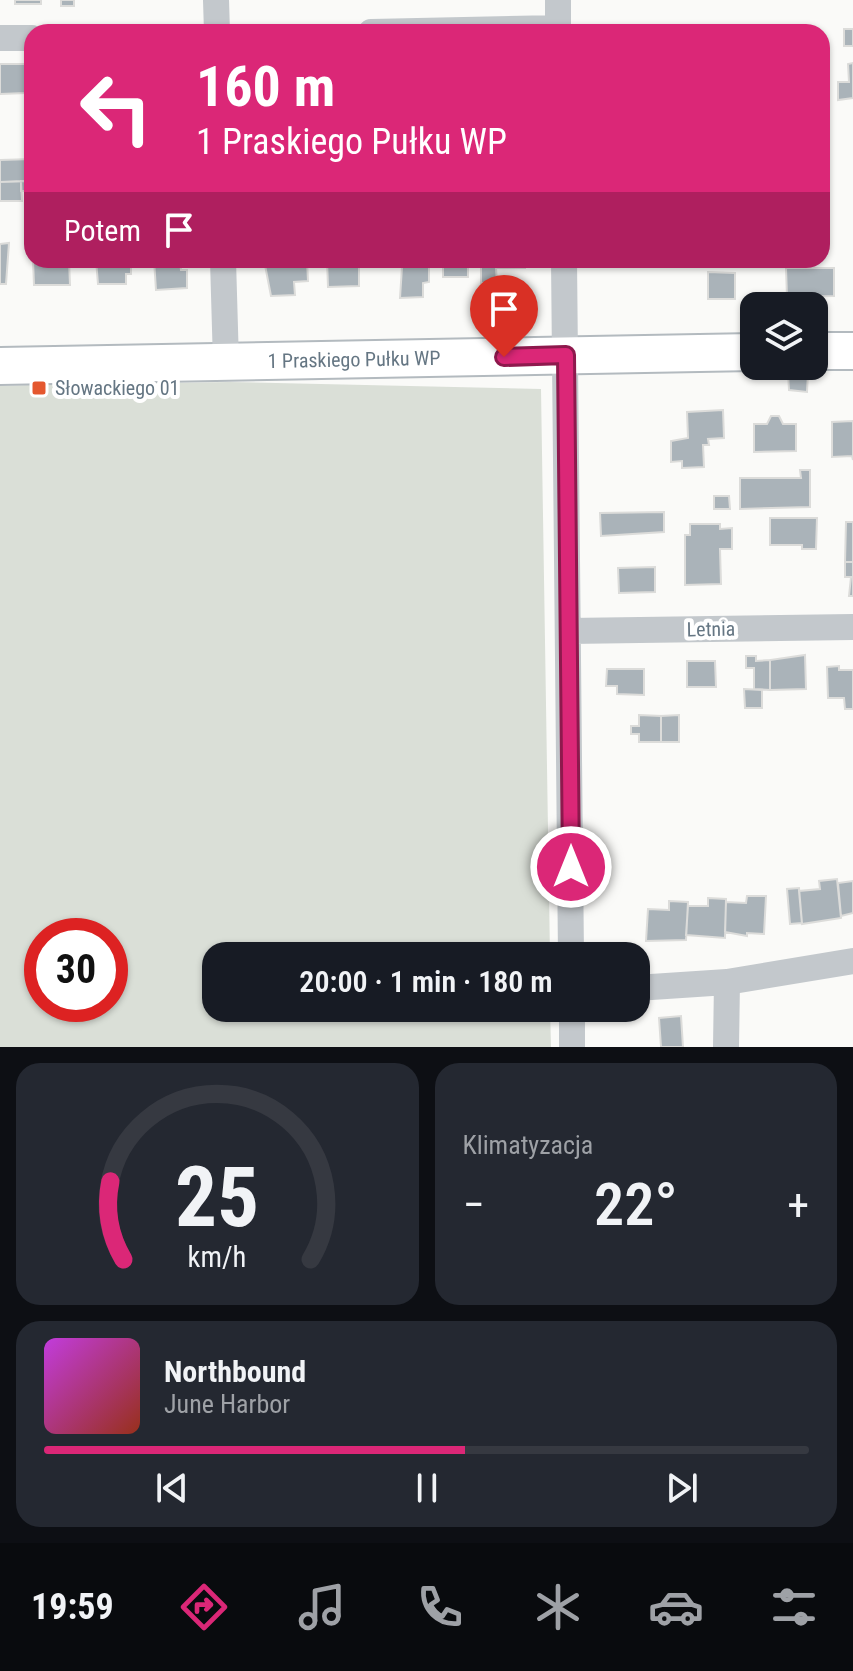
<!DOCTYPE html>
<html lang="pl">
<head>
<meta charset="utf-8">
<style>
	body { margin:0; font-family:"Roboto Condensed",sans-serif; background:#242831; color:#f1f3f6; height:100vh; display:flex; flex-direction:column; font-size:30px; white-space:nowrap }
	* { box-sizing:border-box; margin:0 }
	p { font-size:26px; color:#9ea1a6 }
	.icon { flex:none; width:44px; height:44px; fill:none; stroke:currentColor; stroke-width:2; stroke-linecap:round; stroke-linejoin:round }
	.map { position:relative; height:1047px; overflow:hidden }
	.drawer { display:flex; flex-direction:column; gap:16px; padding:16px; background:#0d0f14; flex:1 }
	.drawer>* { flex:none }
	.banner { position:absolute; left:24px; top:24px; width:806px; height:244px; border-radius:24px; box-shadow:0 2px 6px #0004; background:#db2777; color:#fff; overflow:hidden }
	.buttons { position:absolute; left:740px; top:292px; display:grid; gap:16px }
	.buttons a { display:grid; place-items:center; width:88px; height:88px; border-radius:16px; background:#171b24; box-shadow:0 2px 6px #0004; font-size:40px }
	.speed { position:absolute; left:24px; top:918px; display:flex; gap:16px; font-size:40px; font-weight:700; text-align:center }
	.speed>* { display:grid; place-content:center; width:104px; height:104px; border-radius:50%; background:#171b24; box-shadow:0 2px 6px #0004; line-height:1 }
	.speed .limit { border:12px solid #d22; background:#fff; color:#111 }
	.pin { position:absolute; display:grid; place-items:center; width:68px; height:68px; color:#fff; margin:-82px -34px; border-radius:50% 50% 50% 0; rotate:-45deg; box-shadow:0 0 8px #0007 }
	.pin .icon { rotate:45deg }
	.me { position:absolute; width:88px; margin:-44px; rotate:0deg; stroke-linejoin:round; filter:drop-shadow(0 0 6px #0008) }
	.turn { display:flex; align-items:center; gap:28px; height:168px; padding:0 40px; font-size:36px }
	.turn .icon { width:104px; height:104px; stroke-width:2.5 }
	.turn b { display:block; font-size:56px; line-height:68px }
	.then { display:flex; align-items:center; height:76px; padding:0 40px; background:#0003; gap:16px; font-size:30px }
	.big { font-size:60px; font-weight:600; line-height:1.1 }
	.drawer .card { flex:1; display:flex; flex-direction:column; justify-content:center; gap:12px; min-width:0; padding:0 28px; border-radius:24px; background:#242831 }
	.drawer .dial { align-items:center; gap:0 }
	.dial svg { height:208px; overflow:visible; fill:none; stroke:#363941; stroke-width:7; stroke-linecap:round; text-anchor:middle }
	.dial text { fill:#f1f3f6; stroke:none }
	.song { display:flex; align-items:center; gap:24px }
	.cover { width:96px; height:96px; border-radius:12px; background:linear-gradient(135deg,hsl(290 70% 55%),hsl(10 70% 35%)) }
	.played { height:8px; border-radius:4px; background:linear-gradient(90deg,#db2777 55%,#363941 55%) }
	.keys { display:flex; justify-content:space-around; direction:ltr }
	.heat { display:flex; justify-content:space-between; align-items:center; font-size:44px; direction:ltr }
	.drawer .tiles { flex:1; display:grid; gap:16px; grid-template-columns:1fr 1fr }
	.card:last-child { grid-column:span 2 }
	.trip { position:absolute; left:202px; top:942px; width:448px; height:80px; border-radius:24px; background:#171b24; box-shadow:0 2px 6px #0004; font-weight:600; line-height:80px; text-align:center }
	.dock { display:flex; height:128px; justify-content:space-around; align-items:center; background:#090b0e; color:#9ea1a6 }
	.dock .icon { width:56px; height:56px }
	.dock .active { color:#db2777 }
	.dock b { font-size:36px; color:#f1f3f6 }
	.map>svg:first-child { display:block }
	.green { fill:#dadfd7; fill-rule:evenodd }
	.building { fill:#aab3b9; stroke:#dcdcda; stroke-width:2 }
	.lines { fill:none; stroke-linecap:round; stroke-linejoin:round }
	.secondary-casing { stroke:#b3babf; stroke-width:40 }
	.street { stroke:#c3c8cc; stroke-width:26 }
	.secondary { stroke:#fff; stroke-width:36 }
	.route-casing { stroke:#8e194d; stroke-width:20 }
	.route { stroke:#db2777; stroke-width:14 }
	.poi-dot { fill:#e4572e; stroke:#fff; stroke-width:3 }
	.labels { text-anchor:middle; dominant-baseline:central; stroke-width:8; stroke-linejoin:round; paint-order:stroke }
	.street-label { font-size:20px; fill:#657683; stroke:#fff }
	.poi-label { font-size:20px; fill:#657683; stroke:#fff; text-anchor:start }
</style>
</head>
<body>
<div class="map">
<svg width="853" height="1047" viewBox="0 0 853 1047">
	<rect width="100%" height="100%" fill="#fafaf8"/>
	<path class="green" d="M229 382 541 389 550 956H216V1008H550L551 1047H0V386L30 385 31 392 48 391V385ZM42 936H110V1004H42Z"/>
	<path class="building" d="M15 0H41V4H15Z
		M61 0H74V6H61Z
		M844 29H853V46H844Z
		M853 63V98L838 100V82H849L848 64Z
		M0 64H25L26 93 0 94Z
		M32 159V181L0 182V160Z
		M21 181 22 201H0V182Z
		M21 181H32V200H26V191H21Z
		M9 243 6 284H0V244Z
		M33 260H69L70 285H34Z
		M96 260H131V274H126V284H98Z
		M154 260H180L181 270H187V288L156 290Z
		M264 260H307L308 281 294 282 295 295 271 296Z
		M327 260H359V286L328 287Z
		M443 260H468V277H443Z
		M481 260H525V268H496L497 283H481Z
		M625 260H654V262L620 263Z
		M429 266V282L423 283V297L400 298 402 267Z
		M786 268H834V296L787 297Z
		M708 272 735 273V299H708Z
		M788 373H808L807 392 789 390Z
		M723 410 724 438 708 439 709 445H703L704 467 682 468V461L671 462V441L688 438 687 412Z
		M771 416H779L783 424H796V451L754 452V424H767Z
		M853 421V460L852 456 832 457V422Z
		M800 470H810V507L740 509V478H801Z
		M714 496H729L730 509H714Z
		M664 512V532L601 536 600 513Z
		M770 518H817L816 549H802V545H770Z
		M846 522H853V562H845Z
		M690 524H720V529L732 528V549H720L721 584 685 585V535H690Z
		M845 562H853V596H849L851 577H845Z
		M655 567V592L619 593 618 568Z
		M805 655 806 689 770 690V660Z
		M746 656H756V661L770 660V690L754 689V668H746Z
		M687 661H715L716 687H687Z
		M839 666V670H853V709H845L844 698H828L827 667Z
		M607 669H644V695L617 694V686H606Z
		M744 689 762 690V708H745Z
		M639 715 661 716V742H639V734H631V726H639Z
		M679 715V742H661V716Z
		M837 879 841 918 802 924 799 891 820 889 819 881Z
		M853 881V913L841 916 838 883Z
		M799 888 802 923 790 924 787 889Z
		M747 896H766L764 934 747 933V936L725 932 726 902 746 903Z
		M708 898 726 899 725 938 686 935 688 906H708Z
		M669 901 688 902 686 940 646 941 648 909 669 910Z
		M681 1016 683 1047H661L659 1018Z"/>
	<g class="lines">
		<defs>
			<g id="secondary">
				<path d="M814 351H853"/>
				<path id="s1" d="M0 366 754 352"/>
			</g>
		</defs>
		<use href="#secondary" class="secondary-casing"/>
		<path class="street" d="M216 0 217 32
			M558 0V32
			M371 32 558 28
			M0 38H32
			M223 260 226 363
			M564 260 571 956
			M569 631 853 627
			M636 988 727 982 853 961
			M572 1008V1047
			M726 1047 727 982"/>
		<use href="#secondary" class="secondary"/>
	</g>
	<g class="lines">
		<defs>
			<path id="route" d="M504 357 566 355 571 867"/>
		</defs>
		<use href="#route" class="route-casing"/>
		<use href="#route" class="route"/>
	</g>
	<rect class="poi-dot" x="31" y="380" width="16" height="16" rx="4"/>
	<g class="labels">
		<g class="street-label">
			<text stroke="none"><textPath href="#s1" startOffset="354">1 Praskiego Pułku WP</textPath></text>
			<text transform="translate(711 629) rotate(-1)">Letnia</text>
		</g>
		<g class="poi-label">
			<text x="55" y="388">Słowackiego 01</text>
		</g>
	</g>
</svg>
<div class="buttons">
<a><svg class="icon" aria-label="layers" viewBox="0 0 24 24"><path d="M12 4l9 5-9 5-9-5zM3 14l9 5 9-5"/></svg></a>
</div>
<div class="speed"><div class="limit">30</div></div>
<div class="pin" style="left:504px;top:357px;background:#d93025"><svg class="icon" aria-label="arrive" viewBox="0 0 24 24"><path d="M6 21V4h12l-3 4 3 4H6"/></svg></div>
<svg class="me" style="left:571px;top:867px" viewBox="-20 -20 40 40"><circle r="17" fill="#db2777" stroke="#fff" stroke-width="3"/><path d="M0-11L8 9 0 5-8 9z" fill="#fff"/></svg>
<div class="trip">20:00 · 1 min · 180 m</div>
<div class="banner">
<div class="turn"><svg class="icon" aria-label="left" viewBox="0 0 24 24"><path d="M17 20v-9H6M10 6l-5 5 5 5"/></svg><div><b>160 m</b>1 Praskiego Pułku WP</div></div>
<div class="then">Potem<svg class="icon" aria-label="arrive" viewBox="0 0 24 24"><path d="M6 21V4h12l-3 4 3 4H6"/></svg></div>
</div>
</div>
<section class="drawer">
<div class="tiles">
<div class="card dial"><svg viewBox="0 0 100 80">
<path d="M14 69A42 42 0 1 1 86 69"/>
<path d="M14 69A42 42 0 0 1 9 39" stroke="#db2777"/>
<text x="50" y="56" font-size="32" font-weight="700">25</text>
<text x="50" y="72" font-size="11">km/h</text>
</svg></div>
<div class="card"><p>Klimatyzacja</p>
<div class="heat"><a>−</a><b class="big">22°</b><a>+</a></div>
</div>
<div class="card">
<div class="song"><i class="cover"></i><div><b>Northbound</b><p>June Harbor</p></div></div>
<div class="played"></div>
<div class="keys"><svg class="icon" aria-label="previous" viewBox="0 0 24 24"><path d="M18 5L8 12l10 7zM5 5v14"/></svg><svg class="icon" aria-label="pause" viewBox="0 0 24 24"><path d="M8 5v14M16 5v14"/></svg><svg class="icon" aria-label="next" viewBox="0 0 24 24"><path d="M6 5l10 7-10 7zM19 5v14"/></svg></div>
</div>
</div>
</section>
<nav class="dock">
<b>19:59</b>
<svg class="icon active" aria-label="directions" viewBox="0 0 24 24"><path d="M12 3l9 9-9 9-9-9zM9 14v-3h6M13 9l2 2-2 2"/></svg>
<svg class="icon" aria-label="music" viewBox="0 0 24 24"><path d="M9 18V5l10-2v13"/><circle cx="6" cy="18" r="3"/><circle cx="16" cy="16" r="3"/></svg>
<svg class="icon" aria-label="phone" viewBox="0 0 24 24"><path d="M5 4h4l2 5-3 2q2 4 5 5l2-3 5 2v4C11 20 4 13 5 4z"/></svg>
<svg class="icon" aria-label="climate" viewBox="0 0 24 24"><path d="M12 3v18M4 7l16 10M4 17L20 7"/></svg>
<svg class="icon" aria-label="car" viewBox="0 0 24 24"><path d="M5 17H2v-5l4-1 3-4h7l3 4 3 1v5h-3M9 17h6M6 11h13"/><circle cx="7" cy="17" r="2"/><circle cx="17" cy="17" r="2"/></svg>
<svg class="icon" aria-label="filters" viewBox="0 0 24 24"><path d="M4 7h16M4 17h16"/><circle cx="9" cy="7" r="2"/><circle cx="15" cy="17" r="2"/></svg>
</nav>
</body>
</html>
